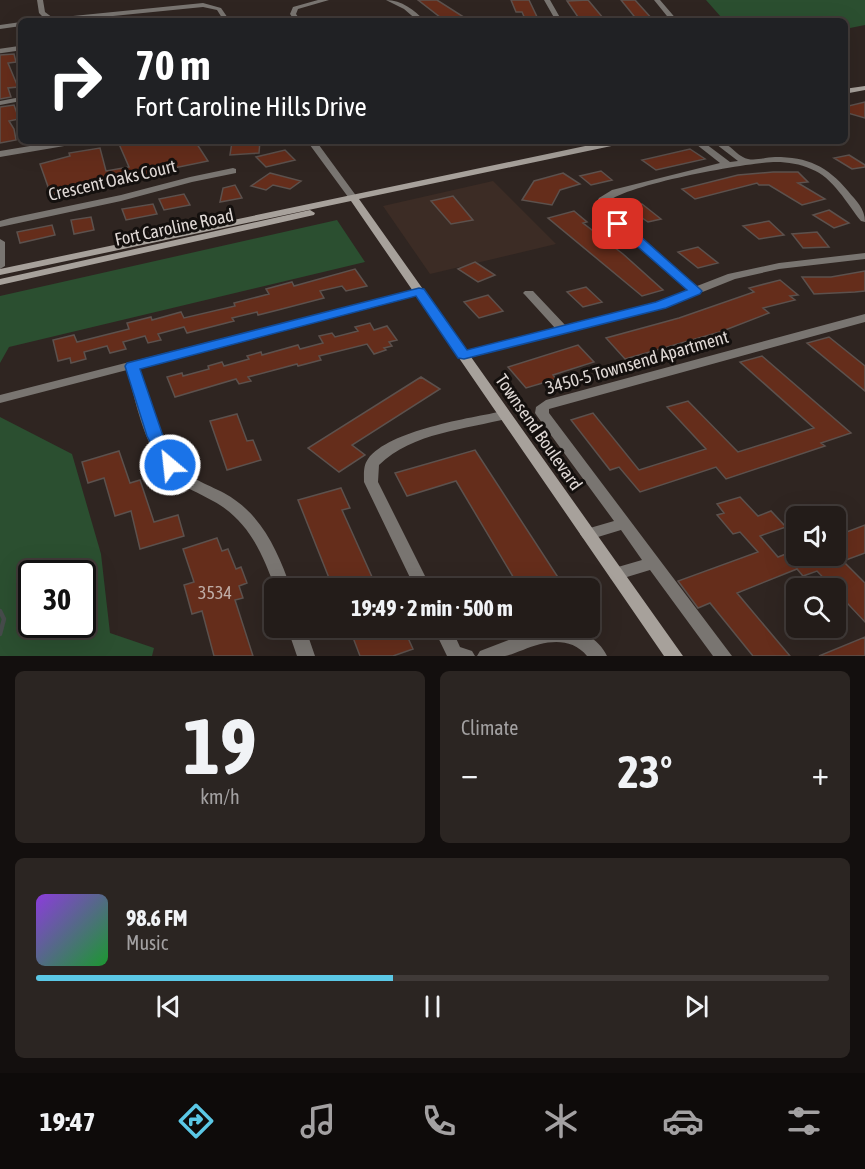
<!DOCTYPE html>
<html lang="en">
<head>
<meta charset="utf-8">
<style>
	body { margin:0; font-family:"Asap Condensed",sans-serif; background:#2b2522; color:#f1f3f6; height:100vh; display:flex; flex-direction:column; font-size:22px; white-space:nowrap }
	* { box-sizing:border-box; margin:0 }
	p { font-size:20px; color:#a3a1a2 }
	.icon { flex:none; width:33px; height:33px; fill:none; stroke:currentColor; stroke-width:2; stroke-linecap:round; stroke-linejoin:round }
	.map { position:relative; height:656px; overflow:hidden }
	.details { display:flex; flex-direction:column; gap:15px; padding:15px; background:#130f0e; flex:1 }
	.details>* { flex:none }
	.banner { position:absolute; left:18px; top:18px; width:830px; height:126px; border-radius:9px; box-shadow:0 6px 24px #0002,0 0 0 2px #403a38; background:#202124; color:#fff; overflow:hidden }
	.buttons { position:absolute; left:786px; top:506px; display:grid; gap:12px }
	.buttons a { display:grid; place-items:center; width:60px; height:60px; border-radius:9px; background:#231c19; box-shadow:0 6px 24px #0002,0 0 0 2px #403a38; font-size:30px }
	.speed { position:absolute; left:18px; top:560px; display:flex; gap:12px; font-size:30px; font-weight:700; text-align:center }
	.speed>* { display:grid; place-content:center; width:78px; height:78px; border-radius:50%; background:#231c19; box-shadow:0 6px 24px #0002,0 0 0 2px #403a38; line-height:1 }
	.speed .limit { border:3px solid #111; border-radius:9px; background:#fff; color:#111 }
	.pin { position:absolute; display:grid; place-items:center; width:51px; height:51px; color:#fff; margin:-26px; border-radius:12px; box-shadow:0 3px 9px #0006 }
	.me { position:absolute; width:66px; margin:-33px; rotate:332deg; stroke-linejoin:round; filter:drop-shadow(0 0 4px #0008) }
	.turn { display:flex; align-items:center; gap:21px; height:126px; padding:0 18px; font-size:27px }
	.turn .icon { width:78px; height:78px; stroke-width:2.5 }
	.turn b { display:block; font-size:42px; line-height:51px }
	.big { font-size:45px; font-weight:700; line-height:1.1 }
	.details .tile { flex:1; display:flex; flex-direction:column; justify-content:center; gap:9px; min-width:0; padding:0 21px; border-radius:9px; background:#2b2522 }
	.details .dial { align-items:center; gap:0 }
	.dial b { font-size:78px; line-height:1 }
	.song { display:flex; align-items:center; gap:18px }
	.cover { width:72px; height:72px; border-radius:9px; background:linear-gradient(135deg,hsl(270 70% 55%),hsl(130 70% 35%)) }
	.played { height:6px; border-radius:3px; background:linear-gradient(90deg,#5bc8e6 45%,#403a38 45%) }
	.keys { display:flex; justify-content:space-around; direction:ltr }
	.heat { display:flex; justify-content:space-between; align-items:center; font-size:33px; direction:ltr }
	.details .tiles { flex:1; display:grid; gap:15px; grid-template-columns:1fr 1fr }
	.tile:last-child { grid-column:span 2 }
	.trip { position:absolute; left:264px; top:578px; width:336px; height:60px; border-radius:9px; background:#231c19; box-shadow:0 6px 24px #0002,0 0 0 2px #403a38; font-weight:700; line-height:60px; text-align:center }
	.dock { display:flex; height:96px; justify-content:space-around; align-items:center; background:#0e0b0a; color:#a3a1a2 }
	.dock .icon { width:42px; height:42px }
	.dock .active { color:#5bc8e6 }
	.dock b { font-size:27px; color:#f1f3f6 }
	.map>svg:first-child { display:block }
	.built { fill:#3c2c25 }
	.green { fill:#2b4f30; fill-rule:evenodd }
	.lines { fill:none; stroke-linecap:round; stroke-linejoin:round }
	.stream { stroke:#464b4b; stroke-width:4.5 }
	.building { fill:#652d1b; stroke:#5c514d; stroke-width:1.5 }
	.lane { stroke:#797571; stroke-width:4.5 }
	.street { fill:#797571; fill-rule:evenodd }
	.secondary { fill:#a7a19b; fill-rule:evenodd }
	.route { fill:#1a73e8; stroke:#114b97; stroke-width:1.5 }
	.labels { text-anchor:middle; dominant-baseline:central; stroke-width:6; stroke-linejoin:round; paint-order:stroke }
	.street-label { font-size:18px; fill:#dfd8d5; stroke:#14100e }
	.near-number-label { font-size:18px; fill:#c0ada6 }
</style>
</head>
<body>
<div class="map">
<svg width="865" height="656" viewBox="0 0 865 656">
	<rect width="100%" height="100%" fill="#2f2521"/>
	<path class="built" d="M493 181 556 244 430 274 383 206Z"/>
	<path class="green" d="M706 0H865V25L845 29 844 21H801L782 16 721 17Z
		M337 220 365 262 9 347 0 363V296Z
		M0 417 72 454 101 554 110 633 154 648 152 656H0ZM32 573H82V624H32Z"/>
	<g class="lines">
		<path class="stream" d="M0 611 4 619 0 634"/>
	</g>
	<path class="building" d="M418 0H437L470 21H445Z
		M511 0H529L539 21H526L522 12H516Z
		M588 0 604 19 580 20 567 1Z
		M621 0H635L654 21H638Z
		M14 54 16 62 8 63 18 87 8 88 11 97 0 99V55Z
		M865 102V118L844 112V107Z
		M14 105 19 119 9 121 14 129 16 140 0 143V107Z
		M134 141H195L208 161 164 170 165 173 121 181 123 185 112 187 110 183 82 188 84 194 71 196 69 191 51 195 40 164 70 156 69 153 100 148 106 171 129 167 119 144Z
		M260 141 259 153 230 155 232 142Z
		M690 149 705 159 656 170 642 160Z
		M285 150 295 160 266 167 256 157Z
		M849 155 865 165V167L852 169 834 158Z
		M601 171 612 180 591 185 580 176Z
		M773 172H798L808 182 798 183 825 199 802 205 769 185H759L757 183 695 199 682 189 738 175Z
		M270 173 301 181 290 189 273 185 266 190 251 186Z
		M563 173 580 184 560 190 552 205 522 200 534 181Z
		M235 185 242 198 220 202 223 188Z
		M184 194 190 205 164 210 159 199Z
		M453 196 473 220 451 224 431 201Z
		M153 204 157 214 126 220 122 209Z
		M642 204 661 219 648 222 628 208Z
		M829 210 849 223 834 228 813 215Z
		M574 211 587 222 583 223 623 254 663 290 642 296 548 218Z
		M91 217 94 230 74 234 71 220Z
		M769 221 784 235 759 239 743 226Z
		M52 225 55 235 20 243 17 232Z
		M817 232 829 247 803 248 792 234Z
		M698 247 718 263 698 268 678 252Z
		M475 262 495 275 478 282 458 269Z
		M355 269 367 286 346 291 342 286 320 291 324 298 278 310 258 315 257 312 232 318 234 321 187 333 184 327 158 334 161 340 148 343 145 336 123 342 126 349 110 353 107 346 84 352 86 359 71 363 70 358 58 361 53 340 74 335 77 342 129 329 127 323 151 317 152 320 181 312 184 318 235 306 234 303 269 294 266 289 292 282 294 286Z
		M865 271V291L855 292 814 294 802 277H831Z
		M780 280 798 295 790 296 795 300 763 308 769 313 720 332 625 359 606 338 679 318 754 292 749 288Z
		M586 287 602 302 583 307 567 292Z
		M488 295 503 311 479 318 464 302Z
		M370 323 374 330 387 326 397 340 389 342 392 346 384 348 386 350 374 354 367 344 319 356 321 360 298 366 297 364 248 377 251 381 239 384 236 379 175 397 167 377 182 373 183 376 209 369 208 366 222 362 224 366 249 359 247 356 261 352 262 355 298 345 300 349 323 343 319 336 332 333 335 337 358 331 355 327Z
		M829 337 865 366V391L807 343Z
		M578 345 594 362 553 375 556 379 526 388 508 367Z
		M762 356 851 433 821 443 825 446 726 479 716 467 640 492 619 467 610 470 571 420 593 413 639 470 706 449 667 407 688 401 738 452 814 428 740 362Z
		M421 377 440 389 352 445 365 455 339 472 308 448Z
		M237 414 247 441 253 440 261 460 227 470 210 421Z
		M475 450 565 588H496V586L515 580 456 481 407 496 395 473Z
		M119 451 130 483 140 480 154 522 178 515 184 536 140 549 131 511 115 516 104 478 88 483 82 462Z
		M341 488 350 508 342 510 377 588H333L298 500Z
		M740 497 758 516 771 511 786 527 760 536 778 557 796 550V555H836V536L865 525V553L843 561 865 583V622L817 571 803 576 797 569 737 593 790 656H753L710 603 698 608 678 581 758 552 740 532 733 534 717 515 724 513 717 504Z
		M217 538 222 551 228 549 236 569 241 567 247 583 239 586 243 598 235 600 253 656H214L202 611 192 614 184 585 194 582 183 549Z
		M349 627H403L413 649 393 656H360Z
		M865 637V656H819Z"/>
	<g class="lines">
		<path class="lane" d="M0 51 21 48"/>
		<path class="street" d="M37 0H43L45 12 53 18 203 3 221 8 230 21H224L217 10 203 7 63 21H40L45 19 39 13Z
			M318 0H329L298 9 296 14 301 21H295L290 14 293 7Z
			M386 0C402 0 414 10 425 21H418L404 9Z
			M544 0H550L562 21H556Z
			M654 0H660L678 21H671Z
			M21 22V26L0 29V25Z
			M21 97V101L0 105V101Z
			M60 141H80L76 144 0 157V151Z
			M307 141H316L357 197V201H351Z
			M692 141H702L730 162 738 161 712 141C732 141 733 155 748 159 756 161 767 157 775 157 808 157 827 166 848 191 856 201 865 208 865 222L861 221C847 204 833 177 811 169 800 164 788 162 776 162 750 162 615 186 605 205L607 208 697 286 728 274 779 263 865 253V259L779 269 735 279 665 307 464 359 460 358 458 355 460 352 555 328 525 295 523 293 525 291H533L566 326 657 303 688 290 599 212 595 205 599 198 612 190 720 163Z
			M233 168 236 169V173L192 182 121 201 0 227V221L11 218 121 195 190 177Z
			M0 239 5 242V266L0 269Z
			M419 288 425 291 423 293 139 367C148 398 154 436 174 461 187 478 207 484 224 493 262 514 277 550 291 588H275C262 552 248 520 213 501 196 491 176 485 164 468 143 440 136 403 127 370L0 403V395Z
			M865 314V322L549 409V413L732 656H713L650 570 617 580 611 579 609 574 611 569 642 560 621 530 588 540 583 538 580 534 583 530 614 521 537 416 535 413 536 407 546 400Z
			M504 411 509 412 511 415 509 418C465 430 413 432 379 465L378 482 431 588H415L364 482C364 474 363 466 368 459 389 430 470 418 504 411Z
			M287 627H305L315 656H297Z
			M433 627H451L460 647 472 651 475 656H447Z
			M560 627C580 630 598 637 607 656H587C570 636 545 641 523 650 517 652 511 655 505 656 496 656 486 656 477 656L480 651 530 632Z"/>
		<path class="secondary" d="M865 86V90L844 94V89Z
			M609 141H625L621 144 359 199 683 656H664L351 201 0 275V269Z
			M310 210 315 213 314 215 0 285V279Z"/>
	</g>
	<path class="route" d="M618 220 623 221 700 289 702 291 700 294 666 308 464 359 458 358 416 296 140 369 163 436 178 465 175 469H164L147 436 125 366 127 363 419 288 424 289 467 350 656 302 687 290 614 226 613 224Z"/>
	<g class="labels">
		<g class="street-label">
			<text transform="translate(112 180) rotate(-13)">Crescent Oaks Court</text>
			<text transform="translate(174 227) rotate(-12)">Fort Caroline Road</text>
			<text transform="translate(637 362) rotate(-16)">3450-5 Townsend Apartment</text>
			<text transform="translate(539 432) rotate(55)">Townsend Boulevard</text>
		</g>
		<g class="near-number-label">
			<text x="215" y="592">3534</text>
		</g>
	</g>
</svg>
<div class="buttons">
<a><svg class="icon" aria-label="sound" viewBox="0 0 24 24"><path d="M4 9h4l5-4v14l-5-4H4zM17 9q2 3 0 6"/></svg></a>
<a><svg class="icon" aria-label="search" viewBox="0 0 24 24"><circle cx="10" cy="10" r="6"/><path d="M15 15l6 6"/></svg></a>
</div>
<div class="speed"><div class="limit">30</div></div>
<div class="pin" style="left:618px;top:224px;background:#d93025"><svg class="icon" aria-label="arrive" viewBox="0 0 24 24"><path d="M6 21V4h12l-3 4 3 4H6"/></svg></div>
<svg class="me" style="left:170px;top:465px" viewBox="-20 -20 40 40"><circle r="17" fill="#1a73e8" stroke="#fff" stroke-width="3"/><path d="M0-11L8 9 0 5-8 9z" fill="#fff"/></svg>
<div class="trip">19:49 · 2 min · 500 m</div>
<div class="banner">
<div class="turn"><svg class="icon" aria-label="right" viewBox="0 0 24 24"><path d="M7 20v-9h11M14 6l5 5-5 5"/></svg><div><b>70 m</b>Fort Caroline Hills Drive</div></div>
</div>
</div>
<section class="details">
<div class="tiles">
<div class="tile dial"><b>19</b><p>km/h</p></div>
<div class="tile"><p>Climate</p>
<div class="heat"><a>−</a><b class="big">23°</b><a>+</a></div>
</div>
<div class="tile">
<div class="song"><i class="cover"></i><div><b>98.6 FM</b><p>Music</p></div></div>
<div class="played"></div>
<div class="keys"><svg class="icon" aria-label="previous" viewBox="0 0 24 24"><path d="M18 5L8 12l10 7zM5 5v14"/></svg><svg class="icon" aria-label="pause" viewBox="0 0 24 24"><path d="M8 5v14M16 5v14"/></svg><svg class="icon" aria-label="next" viewBox="0 0 24 24"><path d="M6 5l10 7-10 7zM19 5v14"/></svg></div>
</div>
</div>
</section>
<nav class="dock">
<b>19:47</b>
<svg class="icon active" aria-label="directions" viewBox="0 0 24 24"><path d="M12 3l9 9-9 9-9-9zM9 14v-3h6M13 9l2 2-2 2"/></svg>
<svg class="icon" aria-label="music" viewBox="0 0 24 24"><path d="M9 18V5l10-2v13"/><circle cx="6" cy="18" r="3"/><circle cx="16" cy="16" r="3"/></svg>
<svg class="icon" aria-label="phone" viewBox="0 0 24 24"><path d="M5 4h4l2 5-3 2q2 4 5 5l2-3 5 2v4C11 20 4 13 5 4z"/></svg>
<svg class="icon" aria-label="climate" viewBox="0 0 24 24"><path d="M12 3v18M4 7l16 10M4 17L20 7"/></svg>
<svg class="icon" aria-label="car" viewBox="0 0 24 24"><path d="M5 17H2v-5l4-1 3-4h7l3 4 3 1v5h-3M9 17h6M6 11h13"/><circle cx="7" cy="17" r="2"/><circle cx="17" cy="17" r="2"/></svg>
<svg class="icon" aria-label="filters" viewBox="0 0 24 24"><path d="M4 7h16M4 17h16"/><circle cx="9" cy="7" r="2"/><circle cx="15" cy="17" r="2"/></svg>
</nav>
</body>
</html>
